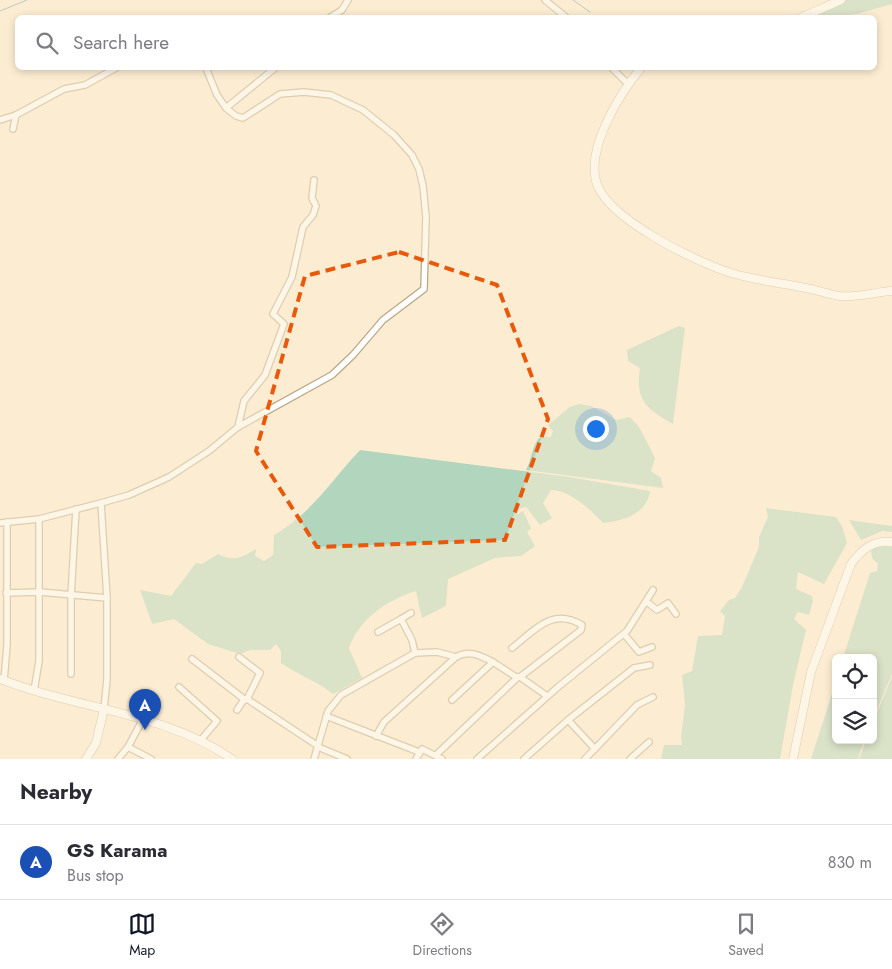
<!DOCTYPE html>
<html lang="en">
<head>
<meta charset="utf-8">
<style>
	:root { --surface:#fff; --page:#f7f7f7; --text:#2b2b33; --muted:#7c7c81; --line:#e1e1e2; --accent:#111827 }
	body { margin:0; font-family:Jost,sans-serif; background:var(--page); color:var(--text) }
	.controls { position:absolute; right:15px; bottom:15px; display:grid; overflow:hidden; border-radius:8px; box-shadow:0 2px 8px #0003 }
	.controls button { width:45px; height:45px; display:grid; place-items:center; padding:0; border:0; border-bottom:1px solid var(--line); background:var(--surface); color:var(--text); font:25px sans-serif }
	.you { position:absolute; left:595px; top:428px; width:18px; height:18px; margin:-12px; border:4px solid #fff; border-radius:50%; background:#1a73e8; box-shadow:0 0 0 8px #1a73e833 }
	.badge { display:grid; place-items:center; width:32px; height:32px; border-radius:50%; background:var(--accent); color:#fff; font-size:16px; font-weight:700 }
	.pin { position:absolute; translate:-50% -41px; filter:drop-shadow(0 1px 2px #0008) }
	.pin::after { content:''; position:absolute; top:26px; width:18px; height:15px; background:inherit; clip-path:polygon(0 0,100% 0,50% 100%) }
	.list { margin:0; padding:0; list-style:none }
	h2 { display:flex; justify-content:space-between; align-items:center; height:65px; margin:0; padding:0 20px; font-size:21px }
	h2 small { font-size:16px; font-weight:400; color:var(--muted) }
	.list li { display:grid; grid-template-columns:32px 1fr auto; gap:15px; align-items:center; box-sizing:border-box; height:75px; padding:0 20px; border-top:1px solid var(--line) }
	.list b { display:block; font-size:19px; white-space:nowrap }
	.list p { margin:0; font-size:16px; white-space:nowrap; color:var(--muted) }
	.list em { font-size:16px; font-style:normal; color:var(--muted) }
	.icon { flex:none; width:28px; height:28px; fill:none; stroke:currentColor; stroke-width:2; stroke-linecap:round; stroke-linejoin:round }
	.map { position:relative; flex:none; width:892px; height:759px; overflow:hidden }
	.search { position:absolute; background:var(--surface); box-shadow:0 2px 8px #0003; left:15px; right:15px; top:15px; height:55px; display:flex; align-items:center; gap:12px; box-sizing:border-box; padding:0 18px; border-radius:8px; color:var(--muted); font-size:19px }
	.sheet { height:140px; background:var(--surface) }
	nav { display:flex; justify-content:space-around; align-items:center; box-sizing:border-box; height:70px; border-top:1px solid var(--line); background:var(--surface); font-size:14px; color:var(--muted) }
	nav a { display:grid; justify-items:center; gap:2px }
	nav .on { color:var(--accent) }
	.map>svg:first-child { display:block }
</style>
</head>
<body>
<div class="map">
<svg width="892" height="759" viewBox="0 0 892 759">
	<rect width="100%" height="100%" fill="#fcedd2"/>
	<g fill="#b2d5bd">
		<path d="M844 0H892V4L857 14 811 18Z"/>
		<path d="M679 326 685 328 673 424C646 409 635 400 640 368L628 361 627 350Z"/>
		<path d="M579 404 591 406 616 420 630 417 639 427 655 458 651 471 661 478 663 488 526 470C532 459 532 444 541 436L551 437 553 431 548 425 570 407Z"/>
		<path d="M360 450 569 477 650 491C647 514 623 521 603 523 591 510 570 490 551 490L543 503 552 518 540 525 526 507 516 510 518 514 523 511 531 528 527 532 535 546 521 556 495 558 448 579 446 606 422 618 416 591C387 600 359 619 349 648L362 678 333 694C317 681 298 675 281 663V651L276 644 270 650H250L240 654 208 644 174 619 152 624 140 590 171 596 196 563 202 564 218 554C234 562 241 558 256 549L255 556 264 561 273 555 274 535C312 513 330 482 360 450Z"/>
		<path d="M766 508 836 517 842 526 847 543 824 584 798 572 796 589 812 596 813 601 809 615 798 612 794 619 806 630 793 685 780 759H661L664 745H682L681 737 685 705 682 675 692 671 698 636 722 635 725 616 720 611 729 600 735 598 742 587 759 547V537L768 517Z"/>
		<path d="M849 520 892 526V532L882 531 861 540Z"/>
		<path d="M883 546 892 547V674L873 719V658H843L870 573 877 571 878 564 872 558 871 549Z"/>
		<path d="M892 676V759H859L866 740H873V723Z"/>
		<path d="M836 681V740H864L858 759H811Z"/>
	</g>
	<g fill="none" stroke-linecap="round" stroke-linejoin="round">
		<g stroke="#65a4b7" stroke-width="1">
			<path d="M573 0 590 12"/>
			<path d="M0 11 27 0"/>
		</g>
		<g stroke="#b9a887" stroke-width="8">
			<g id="minor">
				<path d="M545 0 567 18"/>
				<path d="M329 18 342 10 348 0"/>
				<path d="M206 68 217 95 226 108"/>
				<path d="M612 68 628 84"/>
				<path d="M0 120 16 115 64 89 85 85 116 68"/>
				<path d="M13 129 16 115"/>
				<path d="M238 427 244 401 265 375 284 324 273 314 292 277 303 227 313 215 316 206 312 198 314 180"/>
				<path d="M0 523 39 519 101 503"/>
				<path d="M6 593 40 592 107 598"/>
				<path d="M647 602 657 610 668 603 676 614"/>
				<path d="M401 619 411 613"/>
				<path d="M378 632 401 619 412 640 415 653"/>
				<path d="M624 634 639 652 652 647"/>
				<path d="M239 657 260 673 247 699"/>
				<path d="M192 659 244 699"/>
				<path d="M493 662 516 677H520L581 630 582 625C552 607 535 630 512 648"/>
				<path d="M71 674V596L76 509"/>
				<path d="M520 677 547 696"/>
				<path d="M4 681 7 645V522"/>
				<path d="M179 687 217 721 200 741"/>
				<path d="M34 691 39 661V519"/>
				<path d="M104 709 107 679V598L101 503 129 495 169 477 209 451 238 427 332 375 353 355 383 320 424 289 426 217 423 186 419 169 412 155 394 135 363 110 331 95 304 92 280 94 243 118 236 116 226 108 275 68"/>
				<path d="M237 710 243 701 247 699 318 746"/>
				<path d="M326 716 419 752"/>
				<path d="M568 720 595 749"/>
				<path d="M376 736 384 722 456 657C469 649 481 656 493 662L452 700"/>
				<path d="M128 747 151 759"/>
				<path d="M318 747 347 759"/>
				<path d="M436 755 518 677"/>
				<path d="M118 759 128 747 143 719"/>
				<path d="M314 759 328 711 341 695 415 653 437 652 456 657"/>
				<path d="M416 759 422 749 442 759"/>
				<path d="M477 759 558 687 627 631 653 590"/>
				<path d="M524 759 568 720 634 668 650 665"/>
				<path d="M585 759 637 705 653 697"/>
				<path d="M630 759 649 742"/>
			</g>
		</g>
		<g stroke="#b9a887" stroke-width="9">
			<g id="major">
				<path d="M800 18 841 0"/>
				<path d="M641 68C620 93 587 147 596 181 605 218 696 262 731 273 755 280 781 283 806 288 817 290 828 294 839 296 856 298 875 292 892 291"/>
				<path d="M0 679C76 709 164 712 232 759"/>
				<path d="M86 759 96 743 104 709"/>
				<path d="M793 759 811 672 851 564C862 549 873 540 892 542"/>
			</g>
		</g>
		<use href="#minor" stroke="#fff" stroke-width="5.5"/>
		<use href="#major" stroke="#fff" stroke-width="8"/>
	</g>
	<path d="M0 0H892V759H0ZM399 252 497 285 548 419 505 540 317 547 256 451 305 276Z" fill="#fcedd2" fill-opacity=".55" fill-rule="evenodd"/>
	<path fill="none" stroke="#e8590c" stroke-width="4" stroke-dasharray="10 6" stroke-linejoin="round" d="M399 252 497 285 548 419 505 540 317 547 256 451 305 276Z"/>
</svg>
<div class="controls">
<button><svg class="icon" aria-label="locate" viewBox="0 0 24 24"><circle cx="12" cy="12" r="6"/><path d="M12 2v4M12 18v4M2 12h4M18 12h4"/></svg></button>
<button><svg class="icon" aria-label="layers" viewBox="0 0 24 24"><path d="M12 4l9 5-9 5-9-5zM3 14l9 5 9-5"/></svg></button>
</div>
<div class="you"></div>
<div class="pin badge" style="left:145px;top:730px;background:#1a4fb4">A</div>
<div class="search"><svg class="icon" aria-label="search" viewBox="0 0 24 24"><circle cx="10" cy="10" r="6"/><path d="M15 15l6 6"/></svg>Search here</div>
</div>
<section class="sheet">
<h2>Nearby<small></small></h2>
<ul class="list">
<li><span class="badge" style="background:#1a4fb4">A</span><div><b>GS Karama</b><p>Bus stop</p></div><em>830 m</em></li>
</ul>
</section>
<nav>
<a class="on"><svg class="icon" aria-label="map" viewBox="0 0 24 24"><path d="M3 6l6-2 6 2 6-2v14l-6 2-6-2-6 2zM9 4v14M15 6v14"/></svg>Map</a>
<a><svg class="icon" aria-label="directions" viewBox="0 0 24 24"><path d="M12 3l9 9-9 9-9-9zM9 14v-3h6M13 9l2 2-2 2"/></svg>Directions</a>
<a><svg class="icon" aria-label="saved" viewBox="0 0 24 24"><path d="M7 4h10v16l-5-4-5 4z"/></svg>Saved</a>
</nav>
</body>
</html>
